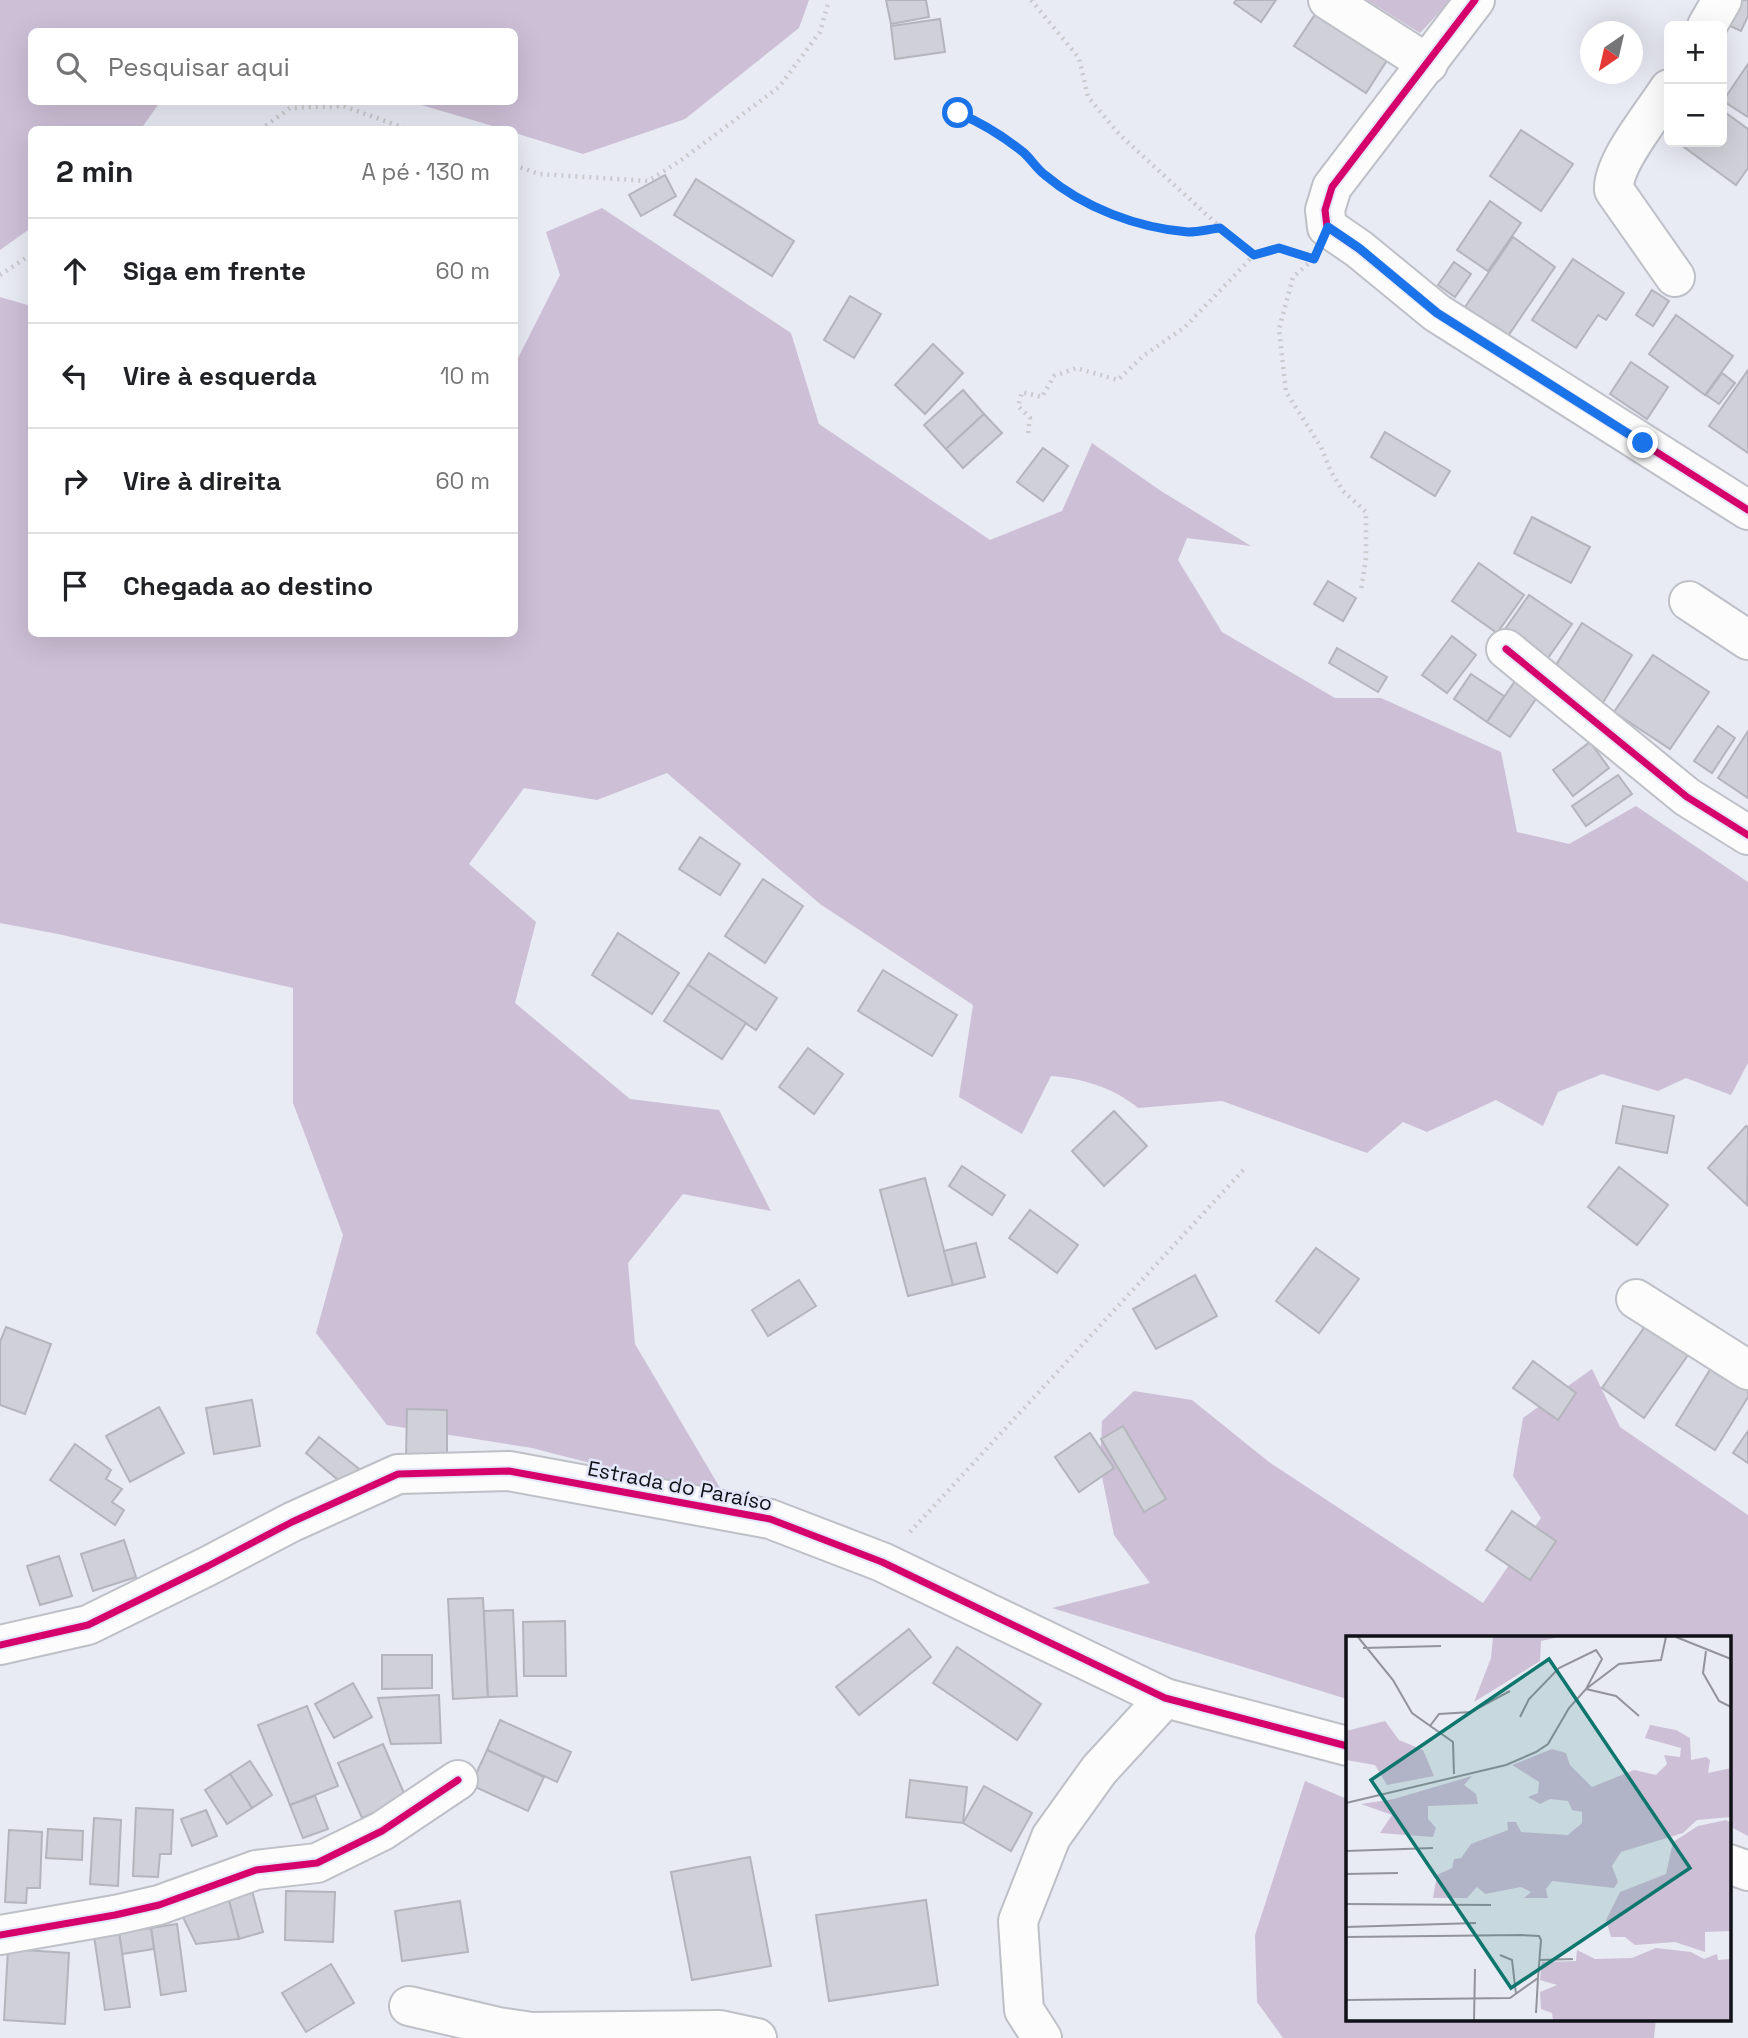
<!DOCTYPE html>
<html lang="pt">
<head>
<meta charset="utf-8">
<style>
	:root { --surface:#fff; --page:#f6f6f6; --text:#202124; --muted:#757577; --line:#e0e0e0 }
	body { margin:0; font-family:"Space Grotesk",sans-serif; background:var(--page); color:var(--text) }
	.controls { position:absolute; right:21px; top:21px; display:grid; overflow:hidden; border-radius:10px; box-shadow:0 7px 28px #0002 }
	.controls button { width:63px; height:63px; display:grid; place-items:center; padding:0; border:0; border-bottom:2px solid var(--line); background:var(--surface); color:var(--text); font:35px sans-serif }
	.compass { position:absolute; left:1580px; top:21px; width:63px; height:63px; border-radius:50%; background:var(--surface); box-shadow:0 7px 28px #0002; rotate:214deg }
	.stop { position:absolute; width:21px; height:21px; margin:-16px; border:5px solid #1a73e8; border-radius:50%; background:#fff }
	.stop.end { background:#1a73e8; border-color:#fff; box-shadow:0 2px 7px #0008 }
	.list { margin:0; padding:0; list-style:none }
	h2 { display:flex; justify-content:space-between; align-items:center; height:91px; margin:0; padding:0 28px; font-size:30px }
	h2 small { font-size:23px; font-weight:400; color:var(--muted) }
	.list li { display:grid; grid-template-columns:46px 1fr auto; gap:21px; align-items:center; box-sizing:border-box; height:105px; padding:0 28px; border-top:2px solid var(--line) }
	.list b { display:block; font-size:26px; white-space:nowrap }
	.list em { font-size:23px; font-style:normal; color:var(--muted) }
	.icon { flex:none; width:38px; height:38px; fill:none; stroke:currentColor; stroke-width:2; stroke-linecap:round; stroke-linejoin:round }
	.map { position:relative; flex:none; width:1748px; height:2038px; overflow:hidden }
	.search { position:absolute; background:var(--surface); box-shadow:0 7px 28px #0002; left:28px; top:28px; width:490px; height:77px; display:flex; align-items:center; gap:18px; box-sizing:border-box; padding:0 24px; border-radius:10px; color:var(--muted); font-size:26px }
	.panel { position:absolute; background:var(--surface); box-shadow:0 7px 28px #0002; left:28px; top:126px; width:490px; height:511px; border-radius:10px }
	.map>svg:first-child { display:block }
</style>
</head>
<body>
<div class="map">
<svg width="1748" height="2038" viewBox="0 0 1748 2038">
	<rect width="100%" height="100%" fill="#e8eaf4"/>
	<g fill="#cdbfd6">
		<path d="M0 0H809L799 28 685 119 583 154 515 133 514 130 503 129 411 102H514V32H32V102H160L141 129 32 130 31 228 0 250Z"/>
		<path d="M1367 0H1451L1420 33Z"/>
		<path d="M602 208 791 333 819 424 990 540 1062 511 1092 443 1161 491 1251 546 1187 538 1178 560 1222 632 1335 698H1381L1501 752 1517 832 1569 844 1636 806 1748 882V1063L1731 1095 1686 1078 1658 1091 1602 1074 1558 1092 1543 1126 1496 1100 1427 1132 1403 1122 1367 1153 1222 1101 1138 1108C1114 1088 1082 1078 1051 1076L1022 1134 959 1097 973 1005 820 904 667 773 597 800 524 788 469 864 536 922 515 1003 630 1099 719 1110 771 1211 683 1194 628 1263 635 1344 726 1498 532 1448 387 1425 316 1333 343 1235 293 1103V988L58 934 0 923V297L31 306 32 634H514L515 364 560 275 546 232Z"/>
		<path d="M1592 1369 1620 1427 1748 1515V1836L1729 1826V1637H1347V1699L1052 1608 1150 1583 1114 1535 1100 1467 1102 1421 1134 1391 1192 1400 1269 1462 1483 1603 1541 1518 1513 1476 1523 1418Z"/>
		<path d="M1305 1781 1347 1799V2019H1656L1654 2038H1283L1257 2002 1255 1935Z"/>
	</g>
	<g fill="#d0d0d8" stroke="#b4b5bc" stroke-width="2">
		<path d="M886 0H926L929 17 891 24Z"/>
		<path d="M1236 0H1276L1261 22 1234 3Z"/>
		<path d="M1730 0H1748V16L1741 31 1719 21Z"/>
		<path d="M1322 4 1393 51 1366 93 1294 46Z"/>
		<path d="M940 19 945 52 895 59 891 26Z"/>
		<path d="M1748 64V117L1723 101Z"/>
		<path d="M1722 110 1748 129V168L1736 185 1677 142H1722Z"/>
		<path d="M1521 130 1573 164 1541 211 1490 176Z"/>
		<path d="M665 175 676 196 641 216 629 195Z"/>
		<path d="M696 179 794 241 772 276 674 215Z"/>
		<path d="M1490 201 1521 223 1488 271 1457 250Z"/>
		<path d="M1513 237 1555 267 1508 336 1465 307Z"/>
		<path d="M1573 259 1624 293 1606 320 1598 315 1576 348 1532 320Z"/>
		<path d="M1454 262 1471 274 1455 297 1438 285Z"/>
		<path d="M1652 290 1669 301 1653 326 1636 315Z"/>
		<path d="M850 296 881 314 854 358 824 340Z"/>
		<path d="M1676 315 1733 356 1705 395 1649 354Z"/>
		<path d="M933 344 963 373 925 414 895 385Z"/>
		<path d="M1631 362 1668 387 1647 419 1610 394Z"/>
		<path d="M1748 370V453L1709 426Z"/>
		<path d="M1722 373 1735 383 1719 404 1706 395Z"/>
		<path d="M963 390 984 414 946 449 924 425Z"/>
		<path d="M984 414 1002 433 963 468 946 449Z"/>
		<path d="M1385 432 1450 471 1435 496 1371 457Z"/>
		<path d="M1043 448 1068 466 1043 501 1017 482Z"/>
		<path d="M1532 517 1590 547 1571 583 1514 553Z"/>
		<path d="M1479 563 1524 595 1497 633 1452 601Z"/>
		<path d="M1328 581 1356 598 1343 621 1314 604Z"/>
		<path d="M1529 595 1572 624 1545 662 1503 632Z"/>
		<path d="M1582 623 1632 655 1599 709 1548 678Z"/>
		<path d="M1452 636 1476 655 1447 693 1422 675Z"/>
		<path d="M1337 648 1387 677 1378 692 1329 663Z"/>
		<path d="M1653 655 1709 692 1670 749 1614 712Z"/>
		<path d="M1471 674 1504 696 1487 722 1454 699Z"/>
		<path d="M1517 678 1540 693 1510 737 1487 722Z"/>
		<path d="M1718 726 1735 738 1712 773 1694 761Z"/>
		<path d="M1748 731V798L1718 778Z"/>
		<path d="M1590 742 1609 768 1573 796 1553 770Z"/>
		<path d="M1618 775 1632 794 1586 826 1572 806Z"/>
		<path d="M700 837 740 864 720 895 679 869Z"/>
		<path d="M763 879 803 906 765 963 725 936Z"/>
		<path d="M618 933 679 973 652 1014 592 975Z"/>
		<path d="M709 953 777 998 756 1030 688 985Z"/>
		<path d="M883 970 957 1015 932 1056 858 1011Z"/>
		<path d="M688 985 746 1023 722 1059 664 1021Z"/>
		<path d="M808 1048 843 1074 814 1114 779 1087Z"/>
		<path d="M1623 1106 1674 1116 1667 1153 1616 1143Z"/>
		<path d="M1114 1111 1147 1146 1104 1186 1072 1151Z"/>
		<path d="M1746 1126 1748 1127 1747 1205 1708 1168Z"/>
		<path d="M962 1166 1005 1195 992 1215 949 1186Z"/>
		<path d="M1619 1167 1668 1205 1637 1245 1588 1207Z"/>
		<path d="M925 1178 953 1285 908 1296 880 1190Z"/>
		<path d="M1030 1210 1078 1245 1057 1273 1009 1238Z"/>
		<path d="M976 1243 985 1277 953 1285 944 1251Z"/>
		<path d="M1316 1248 1359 1279 1319 1333 1276 1301Z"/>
		<path d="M1195 1275 1217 1316 1156 1349 1133 1309Z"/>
		<path d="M799 1280 816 1306 768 1336 752 1310Z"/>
		<path d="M1646 1325 1688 1355 1644 1418 1602 1388Z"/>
		<path d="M6 1327 51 1344 25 1414 0 1405V1342Z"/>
		<path d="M1533 1361 1576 1393 1558 1420 1513 1388Z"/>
		<path d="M1713 1365 1748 1387V1397L1715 1450 1676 1425Z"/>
		<path d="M252 1400 260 1446 214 1454 206 1408Z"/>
		<path d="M159 1407 184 1453 130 1482 106 1436Z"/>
		<path d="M407 1409 447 1410V1458H406Z"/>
		<path d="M1123 1426 1166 1499 1144 1512 1101 1439Z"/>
		<path d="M1748 1431V1463L1733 1453Z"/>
		<path d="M1090 1433 1114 1468 1079 1492 1055 1457Z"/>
		<path d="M319 1437 363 1472 349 1489 306 1453Z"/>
		<path d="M75 1444 111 1470 106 1479 122 1489 112 1502 124 1510 115 1525 50 1480Z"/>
		<path d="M1512 1511 1556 1541 1530 1580 1486 1550Z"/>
		<path d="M124 1540 136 1577 93 1591 81 1554Z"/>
		<path d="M59 1556 72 1596 40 1605 27 1566Z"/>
		<path d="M483 1598 488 1697 453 1699 448 1599Z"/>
		<path d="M513 1610 517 1696 488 1697 484 1611Z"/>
		<path d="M565 1621 566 1676H524L523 1622Z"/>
		<path d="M909 1629 931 1657 859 1715 836 1687Z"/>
		<path d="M957 1647 1041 1704 1017 1740 933 1683Z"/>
		<path d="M382 1655H432V1688L382 1689Z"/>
		<path d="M353 1683 372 1717 334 1738 315 1704Z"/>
		<path d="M439 1695 441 1743 391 1744 378 1698Z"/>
		<path d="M307 1706 338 1786 290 1805 258 1725Z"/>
		<path d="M500 1720 571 1752 557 1782 487 1750Z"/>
		<path d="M383 1744 406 1798 362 1818 338 1763Z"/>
		<path d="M487 1750 544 1777 528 1811 471 1785Z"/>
		<path d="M250 1761 272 1795 252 1808 230 1774Z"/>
		<path d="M230 1774 252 1808 227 1824 205 1790Z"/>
		<path d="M910 1780 967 1787 963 1823 906 1817Z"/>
		<path d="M984 1786 1032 1813 1011 1851 963 1823Z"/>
		<path d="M315 1796 328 1829 303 1838 290 1805Z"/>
		<path d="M136 1808 173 1810 171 1854H160L158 1877 133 1876Z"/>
		<path d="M206 1810 217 1836 192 1846 181 1819Z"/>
		<path d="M94 1818 121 1820 118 1886 90 1884Z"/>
		<path d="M48 1829 83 1831 82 1860 46 1858Z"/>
		<path d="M9 1830 42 1832 40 1888H27L26 1903 5 1902Z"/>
		<path d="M750 1857 771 1966 692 1980 671 1872Z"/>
		<path d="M250 1883 263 1932 239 1939 226 1889Z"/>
		<path d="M226 1889 239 1939 196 1944 179 1909Z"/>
		<path d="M286 1891 335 1892 333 1942 285 1940Z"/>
		<path d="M926 1900 938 1985 829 2001 816 1915Z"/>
		<path d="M460 1901 468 1952 402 1961 395 1911Z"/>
		<path d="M177 1924 186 1991 161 1995 151 1928Z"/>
		<path d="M151 1928 154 1949 122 1954 119 1932Z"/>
		<path d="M119 1932 130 2007 105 2010 94 1936Z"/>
		<path d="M8 1949 69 1953 65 2024 4 2020Z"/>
		<path d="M331 1964 354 2003 306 2032 282 1993Z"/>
	</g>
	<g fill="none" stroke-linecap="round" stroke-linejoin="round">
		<g stroke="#bec0c7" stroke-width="42">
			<g id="minor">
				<path d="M1328 0 1428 64"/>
				<path d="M1475 0 1332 187 1325 210 1327 227 1359 249 1437 313 1748 510"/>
				<path d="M1707 26 1722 0"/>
				<path d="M1669 89C1654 113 1612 163 1614 190L1675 277"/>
				<path d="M1689 601 1748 640"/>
				<path d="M1506 649 1687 797 1748 835"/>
				<path d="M1636 1299 1748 1370"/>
				<path d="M0 1645 88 1625 208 1566 292 1522 398 1474 509 1471 770 1519 882 1562 1165 1698 1347 1746"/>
				<path d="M1729 1864 1748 1871"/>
				<path d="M0 1935 115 1915 159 1905 256 1870 317 1863 382 1831 458 1780"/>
				<path d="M409 2006 498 2027 532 2032 720 2030 757 2038"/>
				<path d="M1042 2038 1024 2010 1018 1921 1051 1837 1099 1770 1165 1698"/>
			</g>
		</g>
		<g stroke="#c9cacd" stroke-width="4.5" stroke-dasharray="2 5" stroke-linecap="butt">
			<path d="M1031 0 1079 58 1088 97 1120 135 1220 227"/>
			<path d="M943 117 959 113 975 120 1025 154 1044 175 1073 194 1111 214 1153 226 1191 232 1220 228 1254 255"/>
			<path d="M260 130 290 108 343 106 410 130"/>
			<path d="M514 165 539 174 648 181 680 161 779 87 820 32 829 0"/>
			<path d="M1308 264 1293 277 1279 329 1286 392 1321 447 1331 472 1343 491 1366 512V558L1361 590"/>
			<path d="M0 275 32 254"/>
			<path d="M1028 433 1030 418 1018 406 1022 392 1042 397 1054 376 1076 368 1118 380 1143 356 1185 327 1254 255 1279 249 1296 254"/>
			<path d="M910 1532 1246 1167"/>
		</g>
		<use href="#minor" stroke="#fcfcfd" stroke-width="38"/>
		<g stroke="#e3e7f9" stroke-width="11">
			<g id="cycleway">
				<path d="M1475 0 1332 187 1325 210 1327 227 1359 249 1437 313 1748 510"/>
				<path d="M1506 649 1687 797 1748 835"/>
				<path d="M0 1645 88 1625 208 1566 292 1522 398 1474 509 1471 770 1519 882 1562 1165 1698 1347 1746"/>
				<path d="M0 1935 115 1915 159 1905 256 1870 317 1863 382 1831 458 1780"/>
			</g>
		</g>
		<use href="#cycleway" stroke="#d6006c" stroke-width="7"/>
	</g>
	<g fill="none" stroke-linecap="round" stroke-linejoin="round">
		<path stroke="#1a73e8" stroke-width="9" d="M958 113C982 123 1003 136 1023 152 1031 159 1037 169 1045 175 1084 208 1138 228 1188 232 1199 232 1210 229 1220 228L1254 255 1279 248 1314 259 1328 227 1359 248 1437 313 1643 443"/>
	</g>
	<g text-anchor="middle" stroke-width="5" stroke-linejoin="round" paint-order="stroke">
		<g font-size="21" fill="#101117" stroke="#e3e7f9">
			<text transform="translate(680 1486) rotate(11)" y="7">Estrada do Paraíso</text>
		</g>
	</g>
	<g transform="translate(1346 1636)">
		<rect width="385" height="385" fill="#e8eaf4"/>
		<path d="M147 1H213L195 5 194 25 128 66 145 22ZM39 85 53 104 77 114 88 140 41 149 29 129 0 124V95ZM304 89 330 94 344 102 345 124 360 121 364 124 362 137 385 132V181L351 184 337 197 275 216 266 230 272 246 268 252 206 245 200 253 202 262H178L185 256 175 251 139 258 131 251 121 262H87L91 239 106 232 108 223 115 222 125 208 162 194 161 186H170L175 196 222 199 236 187V176L226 174 222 165 204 163 194 168 182 161 192 157 193 146 166 129 206 113 220 117 224 129 246 151 288 134 310 139 321 128 318 119 334 121 335 112 299 102ZM126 140 118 149 130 158 132 168 82 170V183L90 192 87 201 34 197 46 179 15 168 48 163ZM380 184 385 187V295L359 296V316L329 306 289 309 279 301H265L260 284 274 256 320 238 327 206 352 190ZM310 312 345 316 358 323 371 318 372 324 385 323V384H207L206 377 195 373 194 356 211 349 194 344 196 326 230 325 231 314 249 323 286 322Z" fill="#cdbfd6"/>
		<path fill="none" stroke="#92939c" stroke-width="2" d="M12 1 47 44 66 77 107 106 108 138M330 1 385 23M17 12 95 10M360 15 357 37 373 65 385 71M174 81 183 63 213 32 250 14 256 23 240 53 270 60 293 80M84 90 93 78 125 76 164 55M0 167 160 129 190 116 202 108 223 72 240 53 273 28 315 24 320 1M0 215 87 212M0 238 52 237M0 268 145 269M0 291 130 287M0 301 175 299 193 300 195 304 192 342 164 362 0 364M154 319 166 324 170 358M193 324 227 323M190 377 192 342M128 384 129 333"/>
		<path fill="#0f766e" fill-opacity="0.15" stroke="#0f766e" stroke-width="3.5" d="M203 23 344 232 165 352 25 144Z"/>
		<rect width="385" height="385" fill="none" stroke="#101117" stroke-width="3.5"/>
	</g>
</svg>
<div class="controls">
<button>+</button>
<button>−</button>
</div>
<svg class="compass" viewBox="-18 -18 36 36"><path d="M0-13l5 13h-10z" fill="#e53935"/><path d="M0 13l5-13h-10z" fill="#757577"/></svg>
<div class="stop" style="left:958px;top:113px"></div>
<div class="stop end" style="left:1643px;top:443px"></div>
<div class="search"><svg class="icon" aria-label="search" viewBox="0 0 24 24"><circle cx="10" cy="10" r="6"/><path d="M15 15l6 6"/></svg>Pesquisar aqui</div>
<section class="panel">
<h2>2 min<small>A pé · 130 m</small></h2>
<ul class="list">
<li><svg class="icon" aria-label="ahead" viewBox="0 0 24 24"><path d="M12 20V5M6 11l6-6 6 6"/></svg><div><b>Siga em frente</b></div><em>60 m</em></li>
<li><svg class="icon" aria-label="left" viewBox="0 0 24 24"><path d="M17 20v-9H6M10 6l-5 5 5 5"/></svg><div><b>Vire à esquerda</b></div><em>10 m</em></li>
<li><svg class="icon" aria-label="right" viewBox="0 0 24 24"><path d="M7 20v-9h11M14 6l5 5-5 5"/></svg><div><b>Vire à direita</b></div><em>60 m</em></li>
<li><svg class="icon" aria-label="arrive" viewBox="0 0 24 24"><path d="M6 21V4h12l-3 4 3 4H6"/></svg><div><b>Chegada ao destino</b></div></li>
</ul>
</section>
</div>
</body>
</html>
